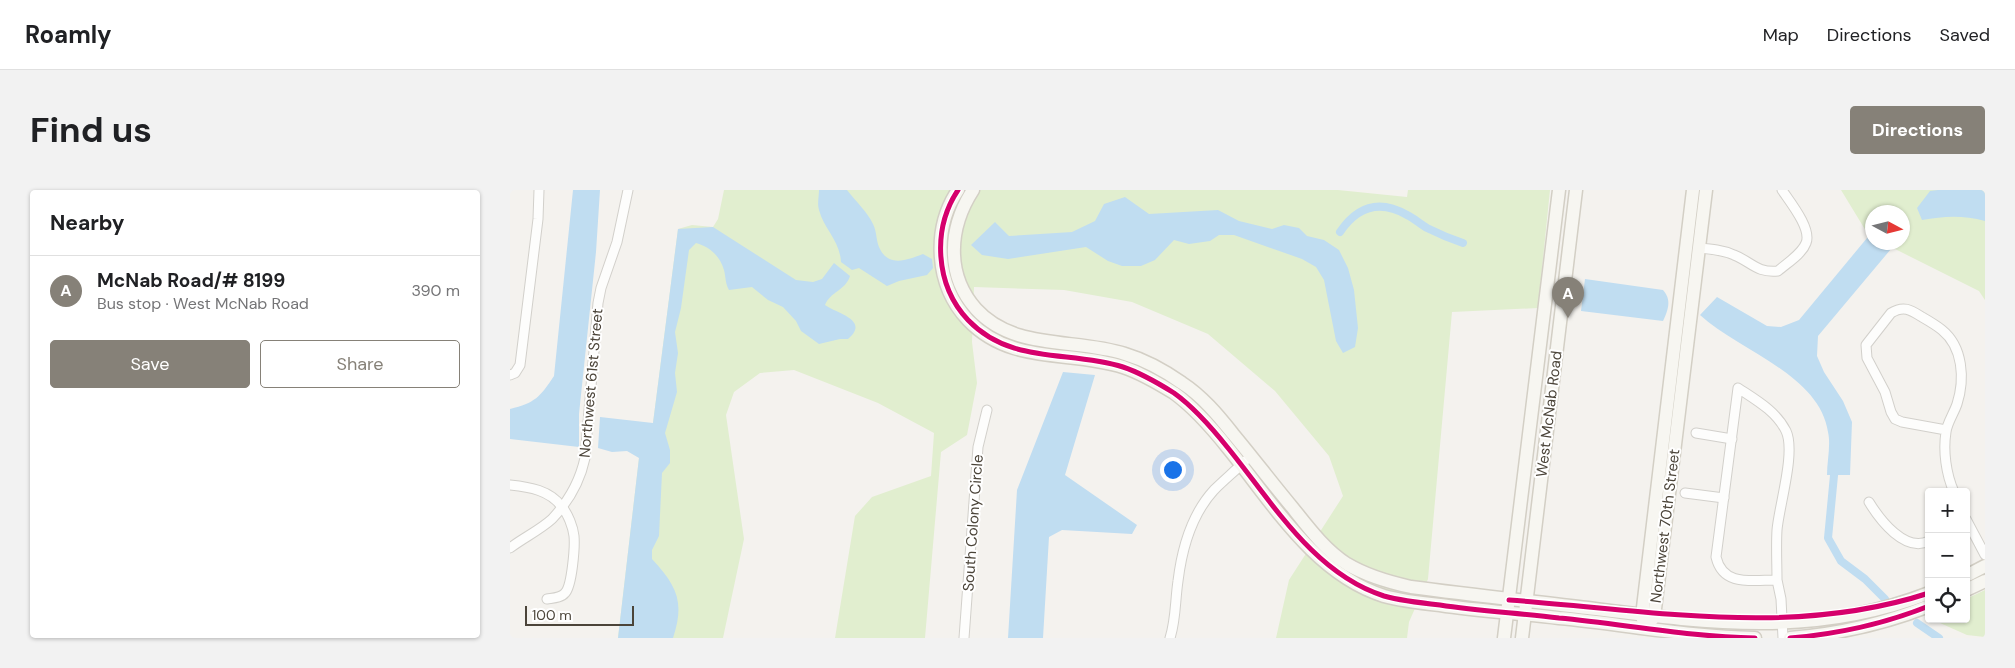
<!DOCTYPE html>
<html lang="en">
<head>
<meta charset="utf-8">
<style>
	:root { --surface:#fff; --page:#f2f2f2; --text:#202124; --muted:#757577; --line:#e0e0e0; --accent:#868178 }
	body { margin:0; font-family:"DM Sans",sans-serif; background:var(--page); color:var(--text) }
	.controls { position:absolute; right:15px; bottom:15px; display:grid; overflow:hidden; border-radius:5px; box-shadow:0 1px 4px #0004 }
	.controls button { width:45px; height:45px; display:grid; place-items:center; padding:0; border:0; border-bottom:1px solid var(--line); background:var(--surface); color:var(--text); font:25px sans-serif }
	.compass { position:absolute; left:1355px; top:15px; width:45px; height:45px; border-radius:50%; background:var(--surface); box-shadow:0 1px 4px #0004; rotate:97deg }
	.scale { position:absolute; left:15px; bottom:12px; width:109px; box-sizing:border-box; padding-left:5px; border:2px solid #4b4439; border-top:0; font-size:14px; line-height:18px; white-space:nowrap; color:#4b4439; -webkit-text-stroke:4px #fff; paint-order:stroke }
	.you { position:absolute; left:662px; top:279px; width:18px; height:18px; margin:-12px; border:4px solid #fff; border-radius:50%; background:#1a73e8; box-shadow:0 0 0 8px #1a73e833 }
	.badge { display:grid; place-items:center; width:32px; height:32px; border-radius:50%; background:var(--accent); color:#fff; font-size:16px; font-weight:700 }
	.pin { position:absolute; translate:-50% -41px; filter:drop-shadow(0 1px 2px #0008) }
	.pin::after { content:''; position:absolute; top:26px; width:18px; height:15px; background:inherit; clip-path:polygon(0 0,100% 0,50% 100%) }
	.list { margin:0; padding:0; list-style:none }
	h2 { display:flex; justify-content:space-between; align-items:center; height:65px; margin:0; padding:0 20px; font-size:21px }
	h2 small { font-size:16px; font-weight:400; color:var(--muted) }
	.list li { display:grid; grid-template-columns:32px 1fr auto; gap:15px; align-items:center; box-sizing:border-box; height:70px; padding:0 20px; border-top:1px solid var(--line) }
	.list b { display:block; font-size:19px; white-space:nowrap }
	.list p { margin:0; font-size:16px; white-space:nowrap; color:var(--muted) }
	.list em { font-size:16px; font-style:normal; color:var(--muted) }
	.actions { display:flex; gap:10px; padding:15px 20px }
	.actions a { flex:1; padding:11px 0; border:1px solid var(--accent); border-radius:5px; text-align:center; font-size:18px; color:var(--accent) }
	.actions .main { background:var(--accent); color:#fff }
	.icon { flex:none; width:28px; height:28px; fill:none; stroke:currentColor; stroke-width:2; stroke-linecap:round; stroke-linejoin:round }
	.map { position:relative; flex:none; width:1475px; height:448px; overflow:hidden; border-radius:5px }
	header { display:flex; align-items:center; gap:30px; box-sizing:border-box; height:70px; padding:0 25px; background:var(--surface); border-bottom:1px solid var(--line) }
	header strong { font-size:24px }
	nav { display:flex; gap:28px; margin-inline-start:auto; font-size:18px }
	.intro { display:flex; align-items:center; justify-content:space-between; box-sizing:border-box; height:120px; padding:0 30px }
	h1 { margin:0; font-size:35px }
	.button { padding:12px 22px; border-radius:5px; background:var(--accent); color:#fff; font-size:18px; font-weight:700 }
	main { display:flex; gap:30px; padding:0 30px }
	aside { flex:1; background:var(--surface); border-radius:5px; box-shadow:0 1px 4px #0004 }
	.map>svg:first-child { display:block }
</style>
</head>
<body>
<header>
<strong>Roamly</strong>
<nav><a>Map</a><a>Directions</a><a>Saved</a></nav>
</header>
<div class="intro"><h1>Find us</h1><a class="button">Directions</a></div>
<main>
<aside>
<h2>Nearby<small></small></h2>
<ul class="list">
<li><span class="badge">A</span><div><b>McNab Road/# 8199</b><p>Bus stop · West McNab Road</p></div><em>390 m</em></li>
</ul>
<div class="actions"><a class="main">Save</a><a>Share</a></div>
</aside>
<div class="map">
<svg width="1475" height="448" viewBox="0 0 1475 448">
	<rect width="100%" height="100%" fill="#f4f2ee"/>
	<g fill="#e1eecf">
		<path d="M214 0H828L897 7 898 0H1040L1028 118 942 122 918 389 899 432 897 448H766L779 390 833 306 819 266 765 201 698 144 622 112 554 100 464 97 462 152 467 193 457 245 431 262 415 448H325L345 326 362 307 421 286 424 243 368 213 284 180 250 183 224 202 216 225 234 349 213 448H108L129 268 143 233 168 39 182 35 203 37 208 29Z"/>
		<path d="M1331 0H1475V110L1469 101 1373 53 1392 52V22H1362V47L1359 46Z"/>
		<path d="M1475 400V447L1457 445 1421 429H1456V409Z"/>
	</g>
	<g fill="#c0ddf1">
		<path d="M63 0H90L86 62 69 224V257L0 249V219C25 213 30 207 44 186Z"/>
		<path d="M309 0H337C346 12 357 21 363 34 367 42 366 50 369 57 378 78 397 70 413 64L422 69 423 78 417 85 389 91 377 96 349 78 342 80 331 72C330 51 314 39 309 20 307 14 309 6 309 0Z"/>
		<path d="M1428 0H1475V31C1453 25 1434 26 1412 30L1407 18 1420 1Z"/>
		<path d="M615 7 639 24 708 20 729 31 762 39 774 35 789 38 797 46 814 50 829 60 838 78 844 100 848 138 845 157 833 163 826 151 814 90 806 77 792 69 724 45H709L700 51 679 54 664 50 645 70 631 76H612L598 71 576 57 498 69 472 65 461 55 485 32 499 46 562 42 585 31 594 14Z"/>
		<path d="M203 37 286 90 303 92 312 89 324 73 340 86C335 101 321 101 315 115 328 124 360 130 338 149H330L309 154 291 141 286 131 273 117 258 110 242 97 219 100C215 93 216 88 214 80 210 66 200 57 186 53L179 60 171 118 165 142 168 163 165 183 167 202 155 243 160 260V273L152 283 149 346 142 360V369C167 396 175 412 163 448H108L129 268 117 261 102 262 88 258 90 227 143 233 168 39Z"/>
		<path d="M1362 42V52L1386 53 1308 146 1307 166 1314 182 1333 211 1342 232 1340 285H1317C1317 271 1321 255 1318 242 1309 184 1229 161 1190 125L1207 107 1257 136 1271 137 1289 130Z"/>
		<path d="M1075 89 1153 100C1162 110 1158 120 1153 131L1071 121Z"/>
		<path d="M553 182 585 185 555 285 627 335 622 344 552 340 539 347 533 448H498L507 300Z"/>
	</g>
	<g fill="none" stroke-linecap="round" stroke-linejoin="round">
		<g stroke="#c0ddf1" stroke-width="8">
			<path d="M830 42C847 17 869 9 897 25 904 28 910 34 917 38 929 44 941 49 953 53"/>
			<path d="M1325 275 1318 348 1331 371 1355 389 1375 409"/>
			<path d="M1407 433 1429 448"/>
		</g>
		<g stroke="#d2d0cb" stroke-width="11">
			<g id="street">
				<path d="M1189 58C1201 59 1213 60 1224 65 1242 72 1246 83 1268 81 1277 73 1292 64 1296 53 1302 39 1280 12 1272 0"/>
				<path d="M0 185 5 183 10 175 28 29 29 0"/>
				<path d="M1436 240 1392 232 1385 229 1381 222 1375 202 1357 168 1356 155 1381 123C1394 115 1401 120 1412 127 1419 131 1426 135 1432 140 1453 157 1455 189 1447 214 1444 223 1437 233 1436 242 1433 261 1436 284 1444 302"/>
				<path d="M1186 243 1222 249"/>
				<path d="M0 295C19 297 40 300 52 317 58 324 63 337 64 346 65 357 62 396 55 403 51 408 43 408 37 409"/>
				<path d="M1175 303 1214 308"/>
				<path d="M1359 312C1370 330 1395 363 1419 351"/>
				<path d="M1456 329 1475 365"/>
				<path d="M0 358C13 348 30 340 42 329 59 311 70 291 75 268L88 113 91 98 107 52 118 0"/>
				<path d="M1267 390C1267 374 1266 357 1267 340 1269 316 1286 262 1276 241 1266 221 1246 210 1228 198L1206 367C1213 397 1242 390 1267 390L1271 409 1273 448"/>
				<path d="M454 448 468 257 477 220"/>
				<path d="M660 448C666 429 665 411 668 391 672 358 681 325 704 300 714 290 725 281 735 271"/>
			</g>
		</g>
		<g stroke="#d3cfc5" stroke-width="15">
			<g id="secondary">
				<path d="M448 0C422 39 425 95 458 130 501 175 559 160 613 177 631 183 648 193 664 203 685 218 702 238 718 258 762 312 804 384 874 406 892 411 911 413 930 415 969 421 1009 423 1049 428 1114 434 1179 447 1245 448"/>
				<path d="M463 0C439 37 435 84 466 119 504 161 566 148 615 164 635 170 655 181 672 193 692 206 708 225 723 244 743 268 762 293 782 317 798 337 815 360 837 374 857 386 878 392 901 397 960 405 1019 411 1078 418 1197 433 1304 448 1419 403"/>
				<path d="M1456 386 1475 376"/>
				<path d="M1456 400 1475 391"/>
				<path d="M1140 432 1144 427 1196 0"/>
				<path d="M1134 433 1132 426 1183 0"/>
				<path d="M994 448 1049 0"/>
				<path d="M1012 448 1066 0"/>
				<path d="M1280 448C1328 444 1374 434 1419 416"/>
			</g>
		</g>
		<use href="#street" stroke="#fdfdfc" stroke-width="9"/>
		<use href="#secondary" stroke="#f7f6f1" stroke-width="12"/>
		<g stroke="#fff" stroke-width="8">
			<g id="cycleway">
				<path d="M448 0C422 39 425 95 458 130 501 175 559 160 613 177 631 183 648 193 664 203 685 218 702 238 718 258 762 312 804 384 874 406 892 411 911 413 930 415 969 421 1009 423 1049 428 1114 434 1179 447 1245 448"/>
				<path d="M999 410C1141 420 1281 448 1419 403"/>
				<path d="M1280 448C1328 444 1374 434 1419 416"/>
			</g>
		</g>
		<use href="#cycleway" stroke="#d6006c" stroke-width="5"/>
	</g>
	<g text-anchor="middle" stroke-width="4" stroke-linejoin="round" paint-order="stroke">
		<g font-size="15" fill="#4b4439" stroke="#fff">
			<text transform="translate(81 193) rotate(-85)" y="5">Northwest 61st Street</text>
			<text transform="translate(1039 224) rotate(-83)" y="5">West McNab Road</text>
			<text transform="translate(463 333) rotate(-86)" y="5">South Colony Circle</text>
			<text transform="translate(1155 336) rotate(-83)" y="5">Northwest 70th Street</text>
		</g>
	</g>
</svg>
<div class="controls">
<button>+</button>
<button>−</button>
<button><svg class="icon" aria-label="locate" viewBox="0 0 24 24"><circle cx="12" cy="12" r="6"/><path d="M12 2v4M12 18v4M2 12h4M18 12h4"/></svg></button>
</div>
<svg class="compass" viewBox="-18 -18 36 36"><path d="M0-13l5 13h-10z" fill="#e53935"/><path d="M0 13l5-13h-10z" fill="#757577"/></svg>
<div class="scale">100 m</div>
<div class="you"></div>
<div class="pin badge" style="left:1058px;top:128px">A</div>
</div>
</main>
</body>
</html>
